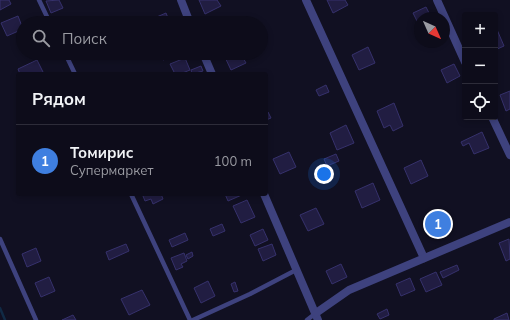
<!DOCTYPE html>
<html lang="ru">
<head>
<meta charset="utf-8">
<style>
	:root { --surface:#0d0c1a; --page:#1b1a27; --text:#f1f3f6; --muted:#9a9ba2; --line:#2d2c39; --accent:#2563eb }
	body { margin:0; font-family:Mulish,sans-serif; background:var(--page); color:var(--text) }
	.controls { position:absolute; right:12px; top:12px; display:grid; overflow:hidden; border-radius:4px; box-shadow:0 2px 6px #0003 }
	.controls button { width:36px; height:36px; display:grid; place-items:center; padding:0; border:0; border-bottom:1px solid var(--line); background:var(--surface); color:var(--text); font:20px sans-serif }
	.compass { position:absolute; left:414px; top:12px; width:36px; height:36px; border-radius:50%; background:var(--surface); box-shadow:0 2px 6px #0003; rotate:135deg }
	.you { position:absolute; left:324px; top:174px; width:14px; height:14px; margin:-10px; border:3px solid #fff; border-radius:50%; background:#1a73e8; box-shadow:0 0 0 6px #1a73e833 }
	.badge { display:grid; place-items:center; width:26px; height:26px; border-radius:50%; background:var(--accent); color:#fff; font-size:13px; font-weight:700 }
	.pin { position:absolute; translate:-50% -50%; border:2px solid #fff; box-shadow:0 1px 4px #0006 }
	.list { margin:0; padding:0; list-style:none }
	h2 { display:flex; justify-content:space-between; align-items:center; height:52px; margin:0; padding:0 16px; font-size:17px }
	h2 small { font-size:13px; font-weight:400; color:var(--muted) }
	.list li { display:grid; grid-template-columns:26px 1fr auto; gap:12px; align-items:center; box-sizing:border-box; height:72px; padding:0 16px; border-top:1px solid var(--line) }
	.list b { display:block; font-size:15px; white-space:nowrap }
	.list p { margin:0; font-size:13px; white-space:nowrap; color:var(--muted) }
	.list em { font-size:13px; font-style:normal; color:var(--muted) }
	.icon { flex:none; width:22px; height:22px; fill:none; stroke:currentColor; stroke-width:2; stroke-linecap:round; stroke-linejoin:round }
	.map { position:relative; flex:none; width:510px; height:320px; overflow:hidden }
	.search { position:absolute; background:var(--surface); box-shadow:0 2px 6px #0003; left:16px; top:16px; width:252px; height:44px; display:flex; align-items:center; gap:10px; box-sizing:border-box; padding:0 14px; border-radius:22px; color:var(--muted); font-size:15px }
	.panel { position:absolute; background:var(--surface); box-shadow:0 2px 6px #0003; left:16px; top:72px; width:252px; height:124px; border-radius:4px }
	.map>svg:first-child { display:block }
</style>
</head>
<body>
<div class="map">
<svg width="510" height="320" viewBox="0 0 510 320">
	<rect width="100%" height="100%" fill="#111022"/>
	<g fill="none" stroke-linecap="round" stroke-linejoin="round">
		<path stroke="#112a45" stroke-width="2.5" d="M0 308 5 320"/>
	</g>
	<g fill="#211d42" stroke="#36316c">
		<path d="M0 0H9L11 4 0 10Z"/>
		<path d="M59 0 63 8 51 13 46 1Z"/>
		<path d="M199 0H217L221 6 205 14Z"/>
		<path d="M327 0H345L348 5 333 13Z"/>
		<path d="M426 7 431 17 420 18V22L418 23 413 13Z"/>
		<path d="M166 13 170 23H154L152 19Z"/>
		<path d="M18 16 23 29 7 36 1 23Z"/>
		<path d="M495 25 504 46 495 50Z"/>
		<path d="M368 47 375 63 359 70 352 55Z"/>
		<path d="M168 53H172L173 56 163 60 162 56Z"/>
		<path d="M223 53H237L239 57 242 56 246 63 231 70Z"/>
		<path d="M185 58 190 70 180 74H175L170 64Z"/>
		<path d="M37 60 44 74H20L18 69Z"/>
		<path d="M454 64 460 76 447 83 441 70Z"/>
		<path d="M201 66 203 71 192 74 191 70Z"/>
		<path d="M326 85 329 92 319 96 316 90Z"/>
		<path d="M510 91V109L506 111 500 95Z"/>
		<path d="M394 103 403 126 393 131 390 125 384 128 377 111Z"/>
		<path d="M268 112 271 118 266 120V113Z"/>
		<path d="M346 125 354 143 337 150 330 133Z"/>
		<path d="M482 132 489 148 474 154 469 143 463 146 461 142Z"/>
		<path d="M289 152 296 167 280 174 273 159Z"/>
		<path d="M336 154 339 161 327 166 324 159Z"/>
		<path d="M421 160 428 176 411 184 404 168Z"/>
		<path d="M373 183 380 200 362 208 355 191Z"/>
		<path d="M146 194H161L163 199 153 204 151 199 145 201 143 196Z"/>
		<path d="M225 194H244L228 201Z"/>
		<path d="M247 200 255 217 241 223 233 206Z"/>
		<path d="M316 208 324 224 308 231 300 215Z"/>
		<path d="M439 214 444 225 433 230 428 219Z"/>
		<path d="M222 224 225 231 213 236 210 229Z"/>
		<path d="M263 229 268 240 255 246 250 235Z"/>
		<path d="M185 233 188 240 172 247 169 240Z"/>
		<path d="M509 239 510 259 506 261 499 243Z"/>
		<path d="M126 244 129 251 109 260 106 252Z"/>
		<path d="M272 244 276 255 263 261 258 249Z"/>
		<path d="M36 248 41 261 27 267 22 254Z"/>
		<path d="M192 252 193 256 188 259 186 255Z"/>
		<path d="M184 253 187 261 181 264 183 267 176 270 171 258Z"/>
		<path d="M341 264 347 277 332 284 326 271Z"/>
		<path d="M457 265 459 270 443 278 440 272Z"/>
		<path d="M436 272 442 285 426 292 420 279Z"/>
		<path d="M49 277 55 291 41 297 35 283Z"/>
		<path d="M410 278 415 290 401 296 396 284Z"/>
		<path d="M208 281 215 296 201 303 194 288Z"/>
		<path d="M235 282 238 291 234 292 231 284Z"/>
		<path d="M142 290 150 305 129 315 121 299Z"/>
		<path d="M387 309 389 315 380 319 377 314Z"/>
		<path d="M507 313 509 320H494V319Z"/>
		<path d="M73 315 76 320H62Z"/>
	</g>
	<g fill="none" stroke-linecap="round" stroke-linejoin="round">
		<g stroke="#3e427e" stroke-width="4.5">
			<path d="M39 0 50 23"/>
			<path d="M65 53 75 74"/>
			<path d="M131 194 190 320"/>
			<path d="M0 239 36 320"/>
			<path d="M193 320 250 294 296 270"/>
			<path d="M307 320 316 313"/>
		</g>
		<g stroke="#3e427e" stroke-width="8">
			<path d="M181 0 190 23"/>
			<path d="M306 0 424 258"/>
			<path d="M437 0 465 62"/>
			<path d="M203 53 212 74"/>
			<path d="M492 117 510 155"/>
			<path d="M264 194 318 320"/>
			<path d="M316 313 349 290 510 222"/>
		</g>
	</g>
</svg>
<div class="controls">
<button>+</button>
<button>−</button>
<button><svg class="icon" aria-label="locate" viewBox="0 0 24 24"><circle cx="12" cy="12" r="6"/><path d="M12 2v4M12 18v4M2 12h4M18 12h4"/></svg></button>
</div>
<svg class="compass" viewBox="-18 -18 36 36"><path d="M0-13l5 13h-10z" fill="#e53935"/><path d="M0 13l5-13h-10z" fill="#9a9ba2"/></svg>
<div class="you"></div>
<div class="pin badge" style="left:438px;top:224px;background:#3f7fe0">1</div>
<div class="search"><svg class="icon" aria-label="search" viewBox="0 0 24 24"><circle cx="10" cy="10" r="6"/><path d="M15 15l6 6"/></svg>Поиск</div>
<section class="panel">
<h2>Рядом<small></small></h2>
<ul class="list">
<li><span class="badge" style="background:#3f7fe0">1</span><div><b>Томирис</b><p>Супермаркет</p></div><em>100 m</em></li>
</ul>
</section>
</div>
</body>
</html>
